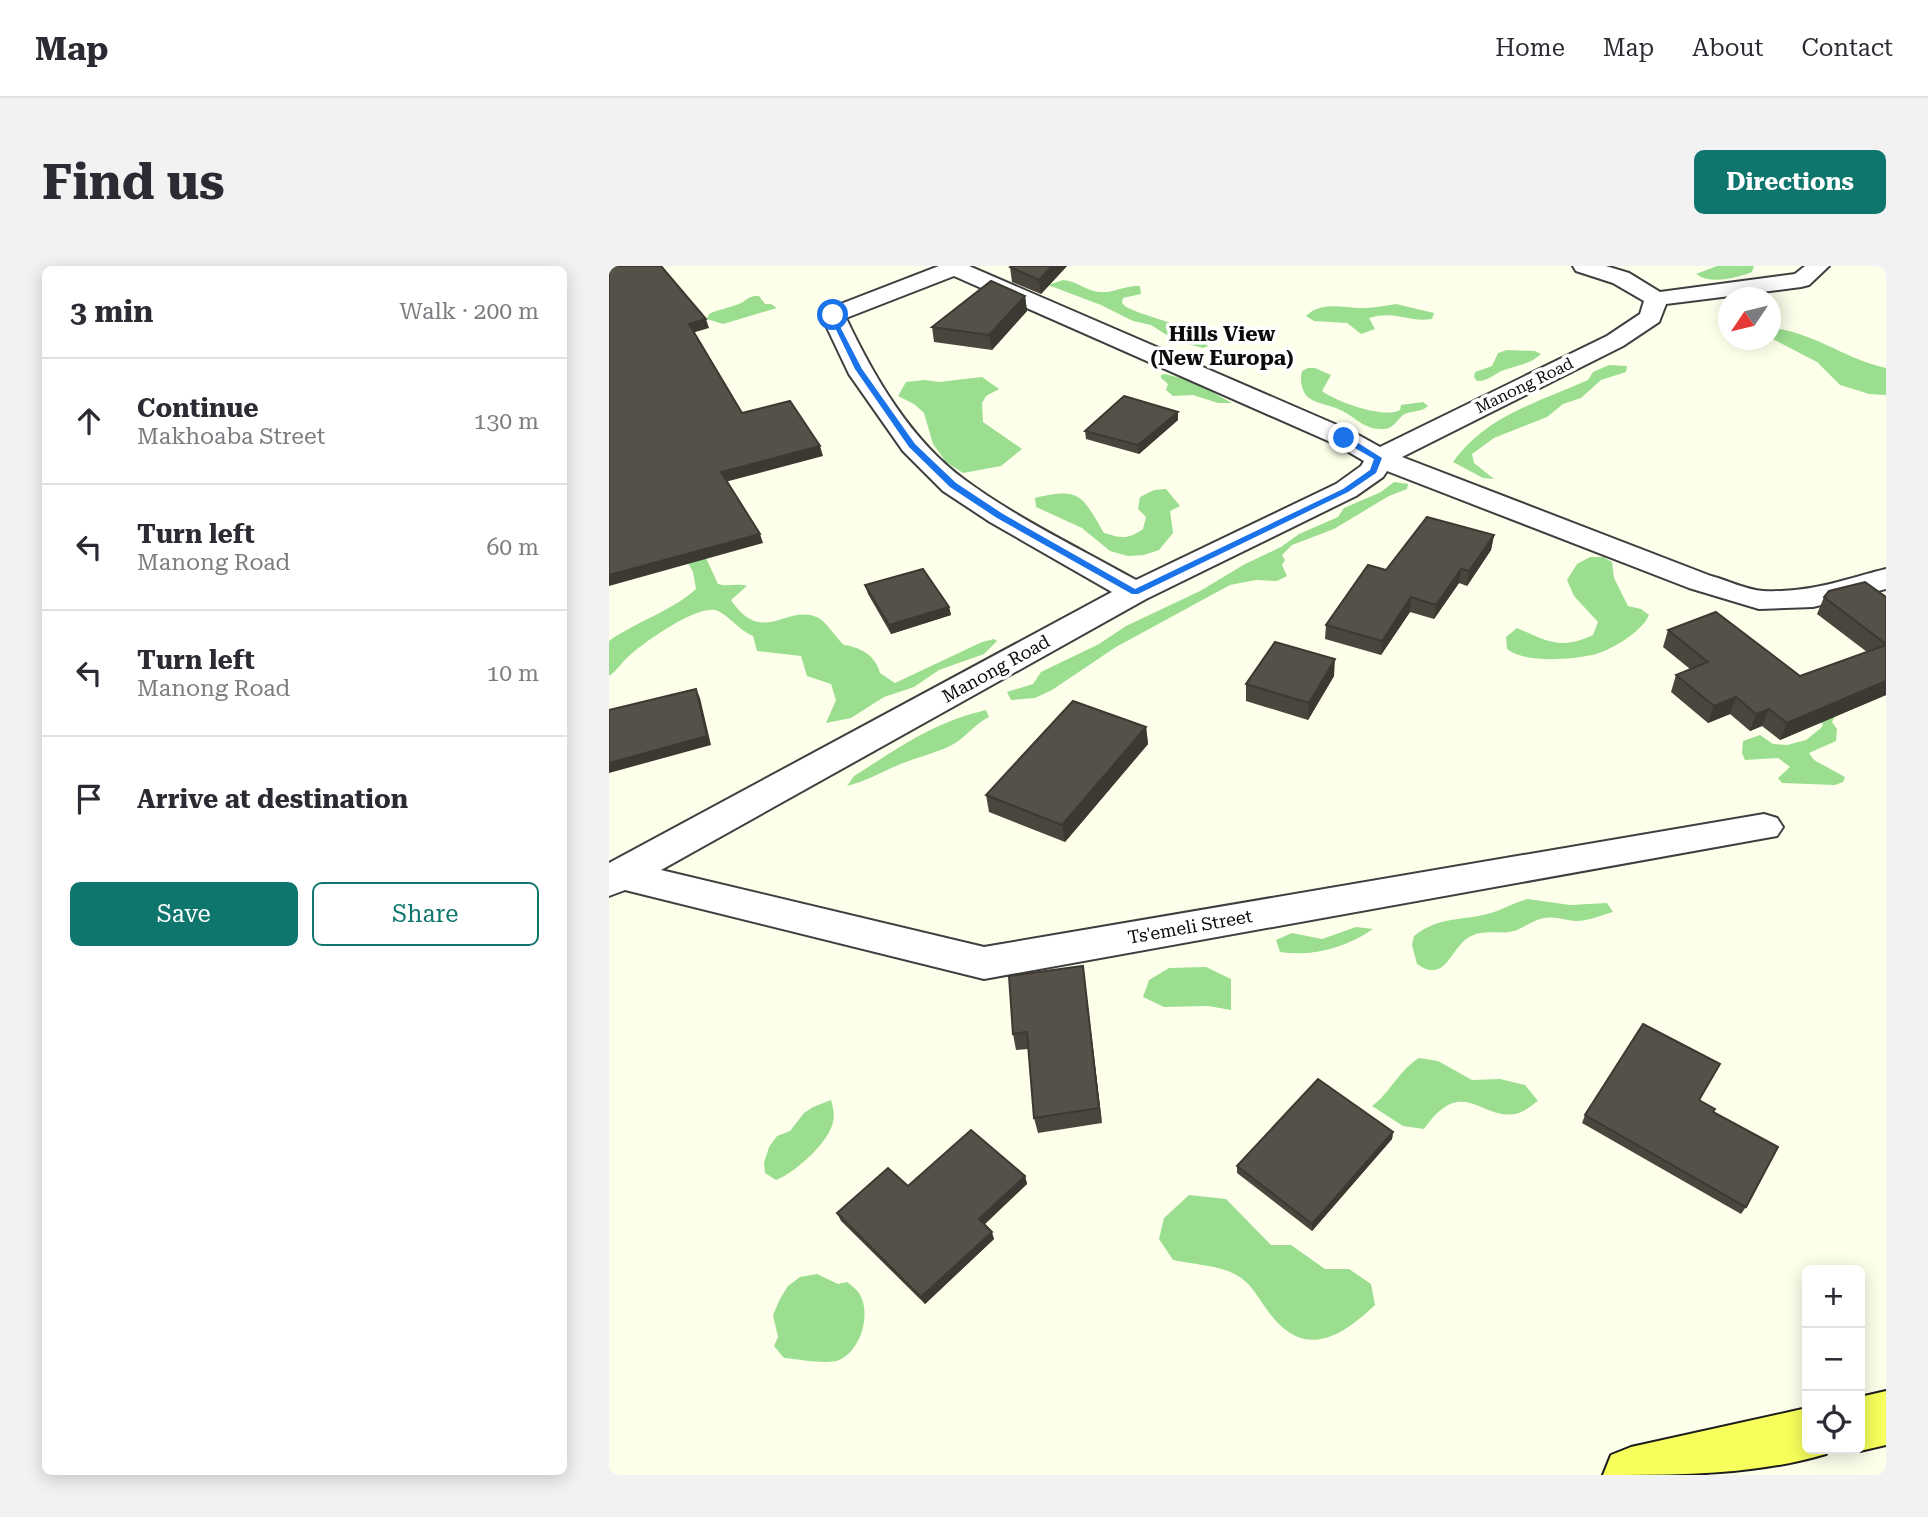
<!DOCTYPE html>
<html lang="en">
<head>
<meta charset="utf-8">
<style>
	:root { --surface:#fff; --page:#f2f2f3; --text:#2b2b33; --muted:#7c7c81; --line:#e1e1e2; --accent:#0f766e }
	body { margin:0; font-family:"Roboto Serif",serif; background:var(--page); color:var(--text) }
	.controls { position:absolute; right:21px; bottom:21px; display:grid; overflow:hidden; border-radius:10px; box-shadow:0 4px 18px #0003 }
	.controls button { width:63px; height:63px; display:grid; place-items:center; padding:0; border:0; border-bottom:2px solid var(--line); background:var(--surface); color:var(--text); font:35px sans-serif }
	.compass { position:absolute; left:1109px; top:21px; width:63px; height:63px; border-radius:50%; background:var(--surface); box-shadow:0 4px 18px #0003; rotate:235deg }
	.stop { position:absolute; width:21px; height:21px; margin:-16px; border:5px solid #1a73e8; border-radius:50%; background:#fff }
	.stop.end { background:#1a73e8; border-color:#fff; box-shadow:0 2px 7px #0008 }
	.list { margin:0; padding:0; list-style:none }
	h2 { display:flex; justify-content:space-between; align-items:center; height:91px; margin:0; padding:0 28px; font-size:30px }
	h2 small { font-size:23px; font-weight:400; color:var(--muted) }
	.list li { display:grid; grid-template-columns:46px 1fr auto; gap:21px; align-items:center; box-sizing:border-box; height:126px; padding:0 28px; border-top:2px solid var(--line) }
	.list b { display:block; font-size:26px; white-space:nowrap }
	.list p { margin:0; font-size:23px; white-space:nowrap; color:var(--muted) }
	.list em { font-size:23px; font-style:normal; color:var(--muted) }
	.actions { display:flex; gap:14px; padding:21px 28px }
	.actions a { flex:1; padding:16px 0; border:2px solid var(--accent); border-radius:10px; text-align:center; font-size:24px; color:var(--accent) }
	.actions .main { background:var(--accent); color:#fff }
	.icon { flex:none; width:38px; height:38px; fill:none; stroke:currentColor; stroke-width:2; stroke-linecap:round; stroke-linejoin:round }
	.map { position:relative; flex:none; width:1277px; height:1209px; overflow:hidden; border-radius:10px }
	header { display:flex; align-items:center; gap:42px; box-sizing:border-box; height:98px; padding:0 35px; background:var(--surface); border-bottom:2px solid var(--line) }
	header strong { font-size:33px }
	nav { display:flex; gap:38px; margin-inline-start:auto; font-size:24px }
	.intro { display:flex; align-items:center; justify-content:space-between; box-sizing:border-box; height:168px; padding:0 42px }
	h1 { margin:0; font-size:49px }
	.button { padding:18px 32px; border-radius:10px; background:var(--accent); color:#fff; font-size:24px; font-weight:700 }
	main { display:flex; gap:42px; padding:0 42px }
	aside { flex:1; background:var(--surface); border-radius:10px; box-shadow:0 4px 18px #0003 }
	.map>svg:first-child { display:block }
</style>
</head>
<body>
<header>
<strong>Map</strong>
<nav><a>Home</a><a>Map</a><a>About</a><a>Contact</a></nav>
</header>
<div class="intro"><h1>Find us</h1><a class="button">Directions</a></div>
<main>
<aside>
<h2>3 min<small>Walk · 200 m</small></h2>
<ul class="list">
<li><svg class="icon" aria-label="ahead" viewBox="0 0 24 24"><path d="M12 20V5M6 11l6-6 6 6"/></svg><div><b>Continue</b><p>Makhoaba Street</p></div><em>130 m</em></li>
<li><svg class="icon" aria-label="left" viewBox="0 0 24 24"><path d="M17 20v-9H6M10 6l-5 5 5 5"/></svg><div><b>Turn left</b><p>Manong Road</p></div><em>60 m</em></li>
<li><svg class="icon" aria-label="left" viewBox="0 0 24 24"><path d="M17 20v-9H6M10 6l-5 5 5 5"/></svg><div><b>Turn left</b><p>Manong Road</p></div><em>10 m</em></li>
<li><svg class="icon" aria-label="arrive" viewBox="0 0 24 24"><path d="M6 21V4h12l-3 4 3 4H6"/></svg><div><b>Arrive at destination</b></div></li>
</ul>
<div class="actions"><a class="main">Save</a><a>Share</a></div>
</aside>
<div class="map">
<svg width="1277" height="1209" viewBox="0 0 1277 1209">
	<rect width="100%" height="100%" fill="#fdffeb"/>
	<g fill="#9cde90">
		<path d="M1108 0H1145L1143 6C1127 12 1102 19 1087 8Z"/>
		<path d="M454 14C469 15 478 26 492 26 505 27 516 19 531 20L532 28 514 32 513 37 517 41C544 54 579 57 599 80L594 82 567 75 542 59 524 55 492 39 439 19Z"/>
		<path d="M146 30H150L156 38H162L168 42 114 58 98 53 100 48C110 43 120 42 130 38 137 35 138 31 146 30Z"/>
		<path d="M787 38 825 47 823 53C799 57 787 44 760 52L766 63 752 68 738 57 705 55 697 50C713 35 732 42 752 42 764 42 775 40 787 38Z"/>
		<path d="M1162 62C1202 65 1238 94 1277 102V129L1260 128 1231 119 1208 96 1162 72Z"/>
		<path d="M898 84 926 85 932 88C920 99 908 99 895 104 884 108 881 115 868 115L865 111 866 106 883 100 889 87Z"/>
		<path d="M1000 99 1018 100 1017 106 992 114 972 132 954 138 938 151 885 172 863 188 865 197 885 213 874 212 844 196C878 149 928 137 979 114L984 106Z"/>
		<path d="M699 102H706L722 109 713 125C728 136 775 153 791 144L792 139 814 136 819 140C812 147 802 144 794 149 787 155 784 164 772 163 753 163 745 149 729 143 718 138 700 137 695 126 692 119 691 112 693 105Z"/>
		<path d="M556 108 583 115 623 137H609L584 129 564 130 557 124 559 118 552 112V109Z"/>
		<path d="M373 111 390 123 377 130 373 137 374 156 413 183 392 200 354 207 337 196 324 178 315 147 305 138 289 130 297 116 316 114 330 116Z"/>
		<path d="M785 216 799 218 798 223 780 230 725 263 683 279 673 289 676 294 673 299 678 310 668 315 647 314 621 319 507 381 443 424 426 432 402 434 398 426 424 418 432 406 490 378 517 360 591 325 636 298 672 281 690 268 729 251 735 242 772 226Z"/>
		<path d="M557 223 571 240 561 245 564 267 550 284 535 289 519 290 501 285 473 262 427 241 426 232C472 221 473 230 495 267 512 272 519 274 534 263L537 251 529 243 531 231 545 224Z"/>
		<path d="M91 279 109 318C119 321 128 317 138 320L122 334C154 381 176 338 208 351 217 355 227 372 235 379 253 382 266 389 271 407L286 417 373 376 385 373 388 375 375 388 330 404 305 421 275 431 242 452 217 457 227 434 222 418 198 410 192 390 148 385 144 370C130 364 121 351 109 345 91 336 32 378 19 391 12 397 8 405 0 410V375C28 355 61 346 87 323L84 306 79 297Z"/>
		<path d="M981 291H994L1003 296 1005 312 1019 340 1032 343 1040 349C1034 365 1000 386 983 389 961 394 915 397 898 383L897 371 908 362C940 376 951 384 984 369L989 356 965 330 958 314 968 298Z"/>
		<path d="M377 444 380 451C365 458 356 473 341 480 324 488 306 492 289 499 271 507 257 515 238 520L245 510C291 481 323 457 377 444Z"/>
		<path d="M1226 450 1223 456 1228 463 1227 475 1200 487 1205 494 1236 511 1234 516 1226 519 1173 517 1169 512 1181 501 1169 492 1136 494 1133 487 1134 475 1151 469 1164 478 1178 479 1197 474 1212 462 1214 459 1211 455Z"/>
		<path d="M919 633 961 639 998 637 1004 646C992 649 980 655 967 655 956 654 946 650 935 652 924 654 915 662 905 665 891 669 876 663 862 670 841 680 838 719 808 698L803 679 805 670C835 647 855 657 888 645 898 641 907 636 919 633Z"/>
		<path d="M747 661 764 663C737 682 702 691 671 686L667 674 683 667 713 673Z"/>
		<path d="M597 701 622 713V744L599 740 555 741 534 731 540 714 560 702Z"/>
		<path d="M810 792 829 795 863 814 891 813 916 819 929 835C924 838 917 845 910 847 873 858 855 806 815 863L794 860 763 840C782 826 790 804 810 792Z"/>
		<path d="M222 834C224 841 226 849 224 856 220 876 186 907 167 914L156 907 155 897 160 881 168 870 181 865 195 847 204 841Z"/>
		<path d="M580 929 617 933 662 979H682L716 1003H740L762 1018 766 1039C733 1070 697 1094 662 1049 653 1038 646 1024 636 1015 618 999 586 999 564 994L550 973 555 952Z"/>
		<path d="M208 1008 229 1018 238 1016C242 1019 247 1023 250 1027 263 1047 252 1085 230 1094 218 1099 189 1093 175 1092L165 1080 169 1071 164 1049 171 1033 179 1020 191 1011Z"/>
	</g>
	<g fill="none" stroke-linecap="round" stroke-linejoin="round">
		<g stroke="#3f3f3f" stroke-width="4">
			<path id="minor" d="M330 0H360L744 166 771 181 998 70 1031 48 1035 35 1004 17 967 5 964 0H997L1020 7 1051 26 1186 8 1196 0H1220L1200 19 1192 21 1057 38 1050 56 1014 80 793 191 1102 310C1118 314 1137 324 1154 325 1202 327 1233 314 1277 303V323L1204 341 1150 343 1080 322 778 205 774 211 747 230 537 333 52 604 375 681 1155 548 1168 552 1174 561 1168 570 375 713 16 624 0 630V597L503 326 381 256 334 225 294 185 240 108 212 49 216 44ZM345 10 726 178 755 195 752 200 727 218 527 314C470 282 409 253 356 214 302 175 265 111 237 52Z"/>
		</g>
		<g stroke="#1d1d1d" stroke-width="4">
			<g id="primary">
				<path d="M1277 1125V1179L1251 1185 1246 1183H1251V1131Z"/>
				<path d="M1198 1142V1183H1219L1217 1188C1147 1209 1069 1209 994 1209L1002 1189 1022 1181Z"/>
			</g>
		</g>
		<use href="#minor" fill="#fff" fill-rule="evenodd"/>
		<use href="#primary" fill="#f6ff5b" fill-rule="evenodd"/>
	</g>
	<g fill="#4a463e">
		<path d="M402 0H458L432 28 403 16 401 1Z"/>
		<path d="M416 30 418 45 383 84 325 76 323 61Z"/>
		<path d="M569 154 530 188 477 173 476 165Z"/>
		<path d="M885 269 882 284 858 320 850 317 825 353 801 346 772 389 716 373 717 359Z"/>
		<path d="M256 319 340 341 342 349 282 368 259 328Z"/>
		<path d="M1215 331H1277V429L1171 474 1153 460 1141 465 1121 448 1099 457 1062 426 1067 409 1081 403 1054 381 1059 364 1191 410 1258 386 1208 348Z"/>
		<path d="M725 410 699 454 637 435V418Z"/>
		<path d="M537 461 539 478 456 576 380 546 377 529Z"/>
		<path d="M474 700 493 857 429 867 425 852 419 783 407 784 404 768Z"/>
		<path d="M1104 846 1137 941 1132 948 973 857 976 849Z"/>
		<path d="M784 866 783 873 703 965 628 907V900Z"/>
		<path d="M416 910 418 918 375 958 385 973 316 1038 232 955 228 947 299 920Z"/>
	</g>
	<g fill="#3c3932">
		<path d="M443 0H458L432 28 430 14Z"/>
		<path d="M416 30 418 45 383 84 380 69Z"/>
		<path d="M97 53 100 62 83 67 80 58Z"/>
		<path d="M569 146V154L530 188 529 179Z"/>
		<path d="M211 180 214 190 116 216 112 206Z"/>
		<path d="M151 268 154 277 0 320V309Z"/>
		<path d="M885 269 882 284 858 320 860 305Z"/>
		<path d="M852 303 850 317 825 353 827 339Z"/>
		<path d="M802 331 801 346 772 389 773 375Z"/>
		<path d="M340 341 342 349 282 368 280 359Z"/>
		<path d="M726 393 725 410 699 454 700 437Z"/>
		<path d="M1277 415V429L1171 474 1178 457Z"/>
		<path d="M87 423 91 432 102 479 0 507V497Z"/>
		<path d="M1127 431 1121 448 1099 457 1105 440Z"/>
		<path d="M1160 443 1153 460 1141 465 1147 448Z"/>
		<path d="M537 461 539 478 456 576 453 559Z"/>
		<path d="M474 700 476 716 493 857 490 842Z"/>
		<path d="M784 866 783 873 703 965V958Z"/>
		<path d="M416 910 418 918 373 961 370 953Z"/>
		<path d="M383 966 385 973 316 1038 312 1031Z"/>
	</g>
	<g fill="#565148" stroke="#3c3932" stroke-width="2">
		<path d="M0 0H52L97 53 80 58 133 147 181 135 211 180 112 206 151 268 0 309Z"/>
		<path d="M402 0H443L430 14 401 1Z"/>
		<path d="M382 15 416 30 380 69 323 61Z"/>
		<path d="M515 130 569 146 529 179 476 165Z"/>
		<path d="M818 251 885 269 860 305 852 303 827 339 802 331 773 375 717 359 759 299 777 304Z"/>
		<path d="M314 303 340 341 280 359 256 319Z"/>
		<path d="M1256 316 1277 331V378L1215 331 1220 325Z"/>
		<path d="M1107 346 1191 410 1277 379V415L1178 457 1160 443 1147 448 1127 431 1105 440 1067 409 1099 396 1059 364Z"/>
		<path d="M666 376 726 393 700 437 637 418Z"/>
		<path d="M87 423 98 470 0 497V444Z"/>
		<path d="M464 435 537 461 453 559 377 529Z"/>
		<path d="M474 700 490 842 425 852 418 766 404 768 400 710Z"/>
		<path d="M1034 758 1111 798 1090 834 1106 843 1104 846 1169 881 1137 941 976 849Z"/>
		<path d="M709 813 784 866 703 958 628 900Z"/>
		<path d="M362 864 416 910 370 953 383 966 312 1031 228 947 279 902 299 920Z"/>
	</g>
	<path fill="#1a73e8" d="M224 47 253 103 306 178 347 217 394 248 526 323 734 223 761 204 765 193 732 174V170H738L773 192 767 207 739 226 529 328H523L388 252 341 221 300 181 246 103 220 49Z"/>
	<g text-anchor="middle" stroke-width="7" stroke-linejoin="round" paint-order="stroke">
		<g font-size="16" fill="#0c0c0c" stroke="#fff">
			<text transform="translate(915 119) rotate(-26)" y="6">Manong Road</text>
		</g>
		<g font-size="18" fill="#0c0c0c" stroke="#fff">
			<text transform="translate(387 403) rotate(-29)" y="6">Manong Road</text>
			<text transform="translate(581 661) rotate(-10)" y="6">Ts'emeli Street</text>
		</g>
		<g font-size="21" font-weight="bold" fill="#0c0c0c" stroke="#fff">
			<text x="613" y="75">Hills View<tspan x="613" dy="24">(New Europa)</tspan></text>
		</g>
	</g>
</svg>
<div class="controls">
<button>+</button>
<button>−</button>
<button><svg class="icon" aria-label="locate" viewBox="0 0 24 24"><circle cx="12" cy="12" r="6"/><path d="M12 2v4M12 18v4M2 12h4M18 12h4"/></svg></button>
</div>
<svg class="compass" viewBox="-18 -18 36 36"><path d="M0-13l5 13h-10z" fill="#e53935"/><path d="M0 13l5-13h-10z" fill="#7c7c81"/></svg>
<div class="stop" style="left:224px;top:49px"></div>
<div class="stop end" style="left:735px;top:172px"></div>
</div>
</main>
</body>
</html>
